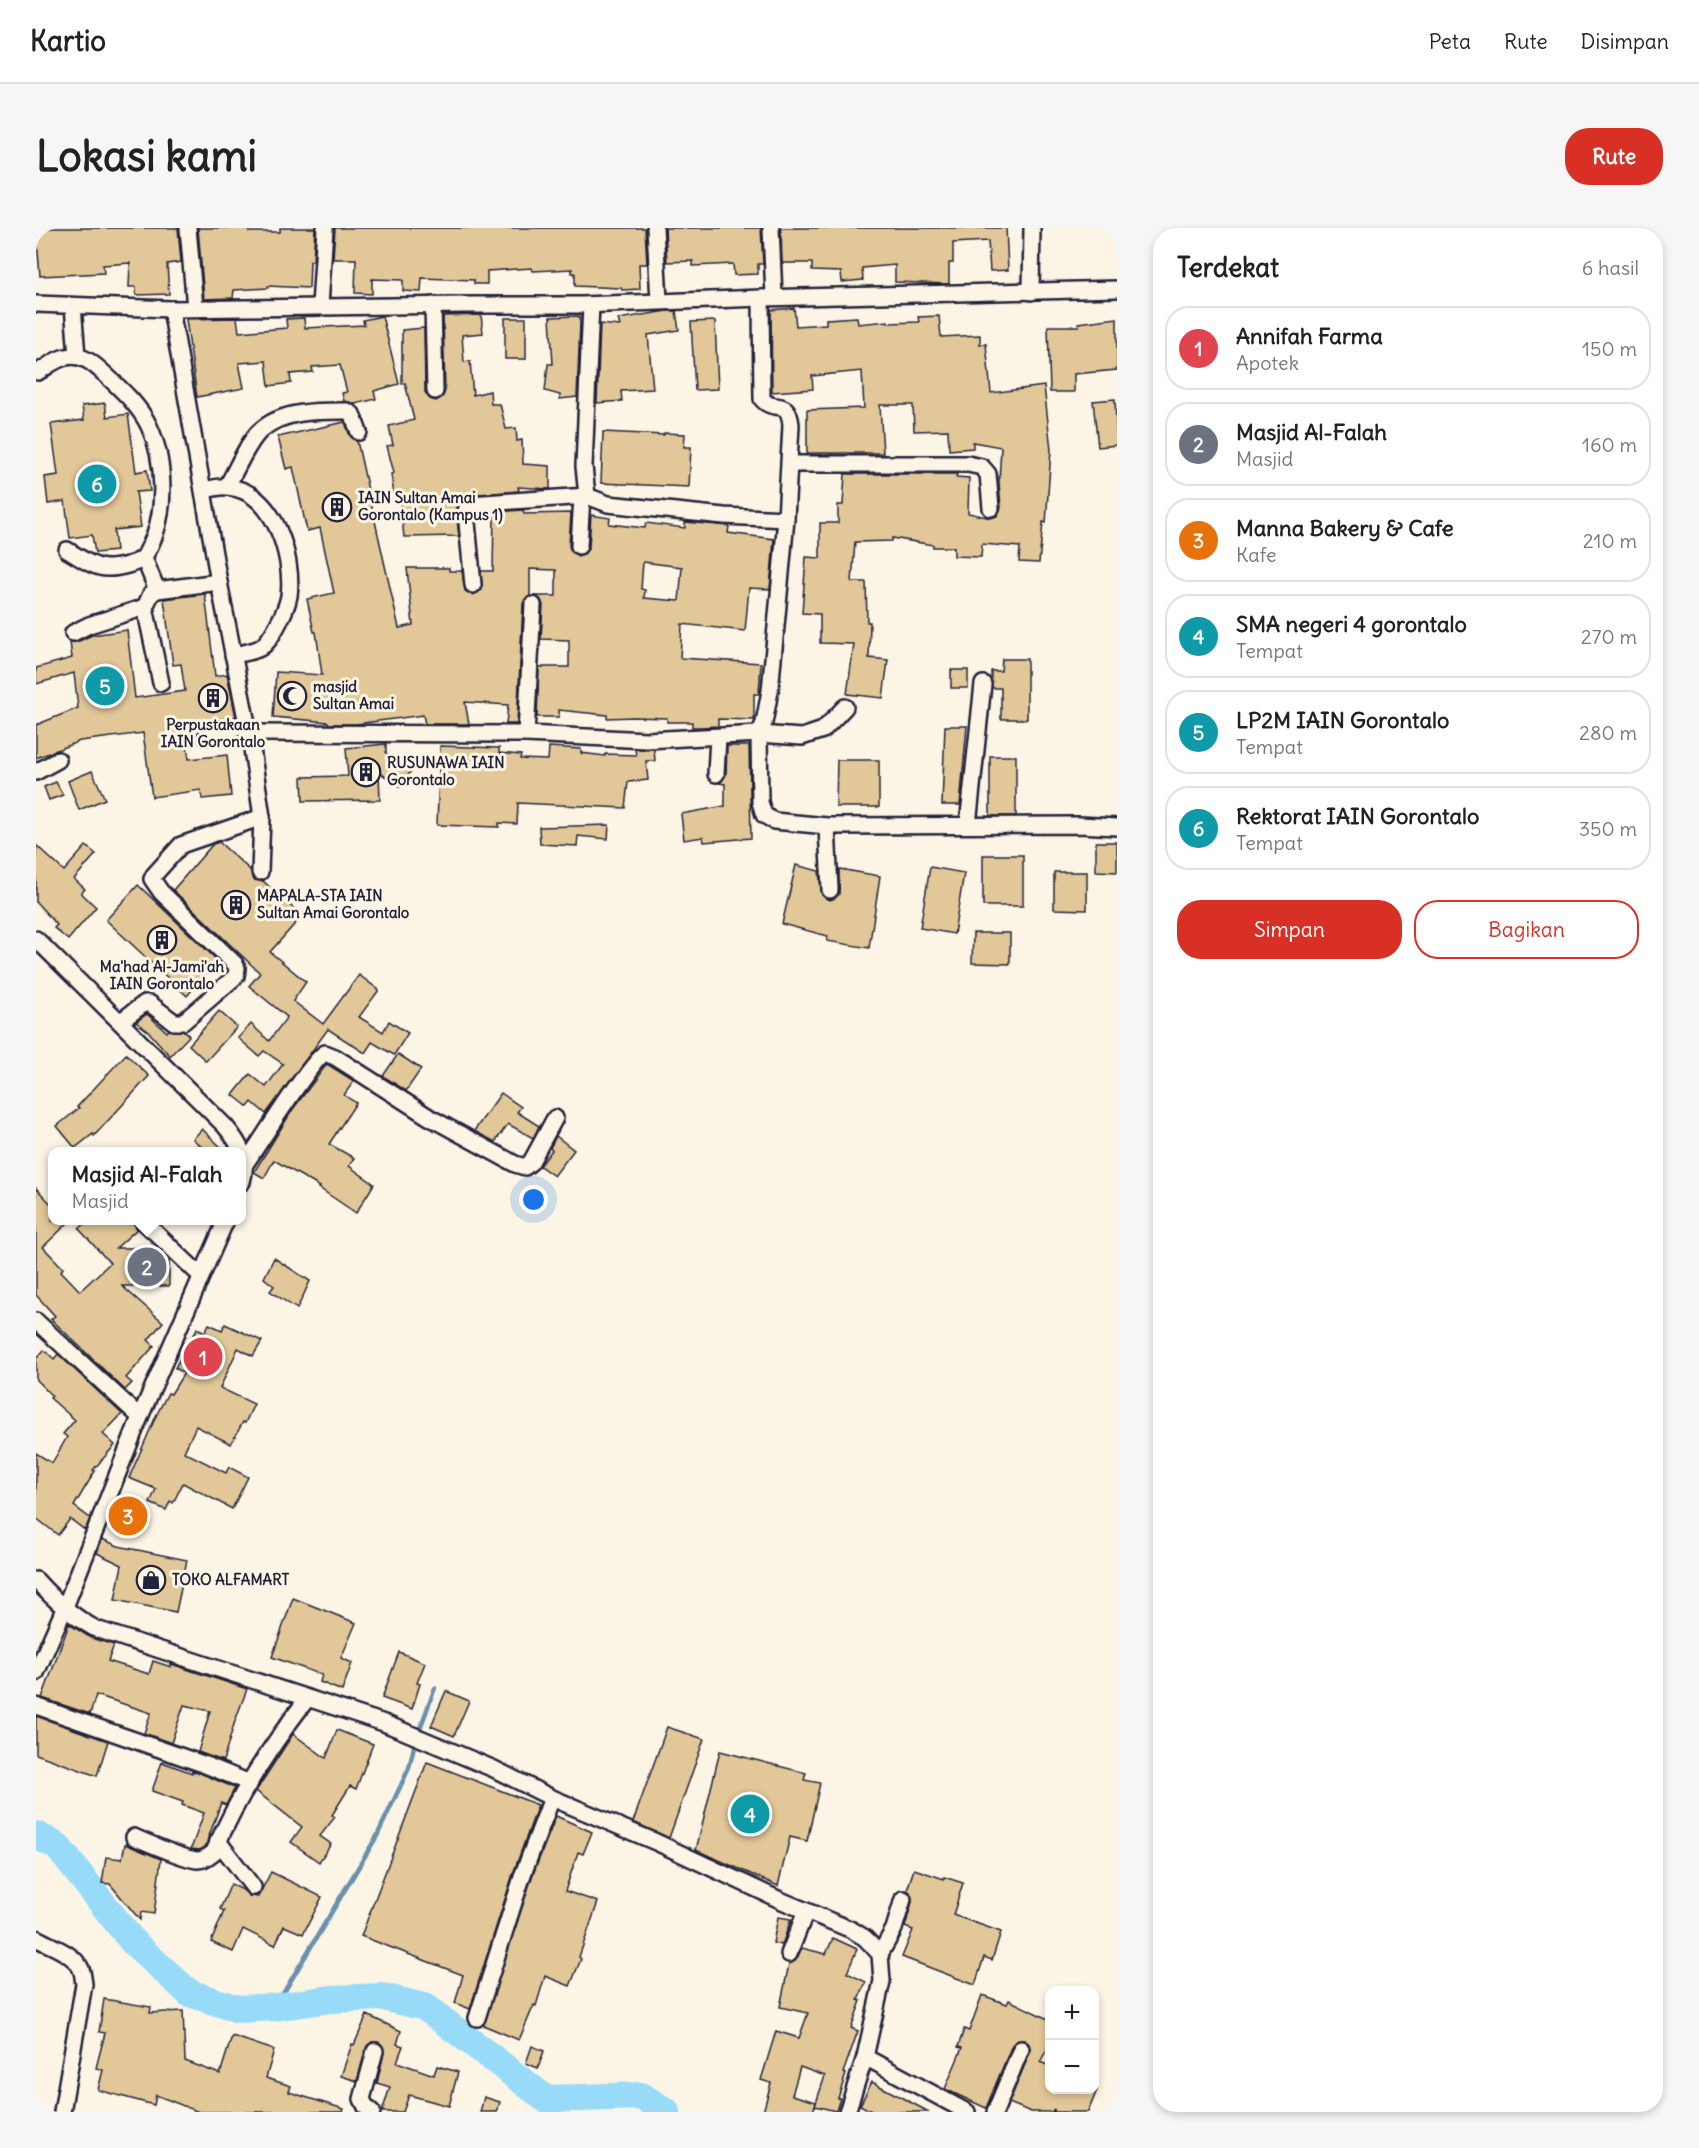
<!DOCTYPE html>
<html lang="id">
<head>
<meta charset="utf-8">
<style>
	:root { --surface:#fff; --page:#f6f6f6; --text:#222; --muted:#767676; --line:#e0e0e0; --accent:#d93025 }
	body { margin:0; font-family:Delius,sans-serif; background:var(--page); color:var(--text) }
	.controls { position:absolute; right:18px; bottom:18px; display:grid; overflow:hidden; border-radius:12px; box-shadow:0 3px 9px #0003 }
	.controls button { width:54px; height:54px; display:grid; place-items:center; padding:0; border:0; border-bottom:2px solid var(--line); background:var(--surface); color:var(--text); font:30px sans-serif }
	.you { position:absolute; left:498px; top:972px; width:21px; height:21px; margin:-15px; border:4px solid #fff; border-radius:50%; background:#1a73e8; box-shadow:0 0 0 9px #1a73e833 }
	.badge { display:grid; place-items:center; width:39px; height:39px; border-radius:50%; background:var(--accent); color:#fff; font-size:20px; font-weight:700 }
	.pin { position:absolute; translate:-50% -50%; border:3px solid #fff; box-shadow:0 2px 6px #0006 }
	.popup { position:absolute; left:12px; top:919px; width:198px; height:78px; box-sizing:border-box; display:grid; place-content:center; border-radius:12px; background:var(--surface); filter:drop-shadow(0 2px 4px #0005); font-size:20px; white-space:nowrap; color:var(--muted) }
	.popup b { font-size:22px; color:var(--text) }
	.popup::after { content:''; position:absolute; left:50%; top:100%; margin-left:-12px; border:12px solid transparent; border-top-color:var(--surface) }
	.list { margin:0; padding:0; list-style:none }
	h2 { display:flex; justify-content:space-between; align-items:center; height:78px; margin:0; padding:0 24px; font-size:26px }
	h2 small { font-size:20px; font-weight:400; color:var(--muted) }
	.list li { display:grid; grid-template-columns:39px 1fr auto; gap:18px; align-items:center; box-sizing:border-box; height:84px; margin:0 12px 12px; padding:0 12px; border:2px solid var(--line); border-radius:24px }
	.list b { display:block; font-size:22px; white-space:nowrap }
	.list p { margin:0; font-size:20px; white-space:nowrap; color:var(--muted) }
	.list em { font-size:20px; font-style:normal; color:var(--muted) }
	.actions { display:flex; gap:12px; padding:18px 24px }
	.actions a { flex:1; padding:14px 0; border:2px solid var(--accent); border-radius:24px; text-align:center; font-size:21px; color:var(--accent) }
	.actions .main { background:var(--accent); color:#fff }
	.map { position:relative; flex:none; width:1081px; height:1884px; overflow:hidden; border-radius:24px }
	header { display:flex; align-items:center; gap:36px; box-sizing:border-box; height:84px; padding:0 30px; background:var(--surface); border-bottom:2px solid var(--line) }
	header strong { font-size:28px }
	nav { display:flex; gap:33px; margin-inline-start:auto; font-size:21px }
	.intro { display:flex; align-items:center; justify-content:space-between; box-sizing:border-box; height:144px; padding:0 36px }
	h1 { margin:0; font-size:42px }
	.button { padding:15px 27px; border-radius:24px; background:var(--accent); color:#fff; font-size:21px; font-weight:700 }
	main { display:flex; gap:36px; padding:0 36px }
	aside { flex:1; background:var(--surface); border-radius:24px; box-shadow:0 3px 9px #0003 }
	.map>svg:first-child { display:block }
</style>
</head>
<body>
<header>
<strong>Kartio</strong>
<nav><a>Peta</a><a>Rute</a><a>Disimpan</a></nav>
</header>
<div class="intro"><h1>Lokasi kami</h1><a class="button">Rute</a></div>
<main>
<div class="map">
<svg width="1081" height="1884" viewBox="0 0 1081 1884">
	<rect width="100%" height="100%" fill="#fcf5e5"/>
	<filter id="ink" filterUnits="userSpaceOnUse"><feTurbulence type="fractalNoise" baseFrequency=".0167" numOctaves="2"/><feDisplacementMap in="SourceGraphic" scale="12" xChannelSelector="R" yChannelSelector="G"/><feConvolveMatrix kernelMatrix="1 2 1 2 8 2 1 2 1" color-interpolation-filters="sRGB"/></filter>
	<g filter="url(#ink)">
		<g fill="none" stroke-linecap="round" stroke-linejoin="round">
			<path stroke="#6891ad" stroke-width="4.5" d="M239 1779 341 1608 373 1540 379 1514 399 1460"/>
			<path stroke="#97dbf9" stroke-width="28" d="M0 1607 21 1618 97 1714 153 1765 202 1781 239 1779 295 1771 347 1769 389 1779 510 1871 605 1868 631 1884"/>
		</g>
		<g fill="#e2c898" stroke="#22223b" stroke-width="1.5" fill-rule="evenodd">
			<path d="M0 0H142L145 34 131 36 133 66 100 67V59H93L94 35 67 37 68 45 4 48Z"/>
			<path d="M162 0H212L213 4H244V0H279L277 33H274L273 60 232 58V60L198 62 197 70 168 71Z"/>
			<path d="M299 0H609L611 36H603L604 61 586 62 585 60 539 58V45H536V41L497 43 496 40 451 43V56H438V52L386 50 385 64 367 63V52L336 51V66L319 65 320 31H297Z"/>
			<path d="M629 0H725L727 36H722V46L698 47 697 36 657 38V33L631 34Z"/>
			<path d="M745 0H970L972 42 954 43 952 13 917 15V35H913V56L859 54V37L826 40 827 52 806 54 805 44 776 43V35H746Z"/>
			<path d="M758 80 760 98 790 96V91L821 89 822 96 852 93V95L883 94 882 89 903 88 905 109 944 107V116H950L955 165 1008 158 1015 222 1010 295 1007 294 1003 335 983 334 984 319 946 316 945 329 918 328V319H897V317L856 310V313L819 314 816 354H830L831 394H834L833 430 852 432 847 470 811 466 818 416 784 415V386L766 385 770 329 784 330V295H802V277H807L809 246H921L920 249 933 250 932 285 955 290 961 288 965 280 963 255 965 219 937 214V220L913 222 912 202 878 203 877 177H844L847 225H771V182L828 180 826 143 776 148 777 161 736 164 735 82Z"/>
			<path d="M631 83H640L643 102 612 107 617 161 585 163 586 173 561 175 564 96 584 98 582 91Z"/>
			<path d="M445 87 447 105 426 107 428 134 434 133 437 167 454 163 455 176H464L470 201 480 200 481 213 486 212 487 236 514 238V261L482 259 483 263 429 267 423 274 420 282 423 308 368 309 364 273 359 274 355 246 358 245 351 218 357 217 353 198 378 192 370 159 369 155 366 156V102L388 100 389 164 394 171 400 173 407 168 409 163 407 88Z"/>
			<path d="M346 88 363 156 338 163 340 171 319 176 308 173 306 165 311 164 304 137 276 139 277 144 254 146 255 155 233 158 230 133 203 135 208 160 161 169 150 91 201 90 203 104 251 100 250 91 268 90 269 100 328 97 327 92Z"/>
			<path d="M543 88 544 95 541 169 524 171V167L509 163 512 136H517L514 89Z"/>
			<rect x="469" y="90" width="21" height="41"/>
			<path d="M1081 90V142L1038 146V164H1014L1012 98H1043L1042 95Z"/>
			<path d="M679 93 682 161 659 162 655 94Z"/>
			<path d="M1079 171 1081 217 1062 219 1057 173Z"/>
			<path d="M69 175 71 189 92 186 100 244 111 242 114 263 100 264 105 299 78 302 80 323 59 325 56 307 34 310 29 273 12 276 9 249 22 247 15 196 48 192 46 178Z"/>
			<path d="M309 194 314 208 321 213 363 400 377 397 371 340H413V343H426L429 363 437 367 446 362 445 343H457L458 284 487 282 488 286 535 285 533 318 535 323 542 328 548 326 553 319 555 287 574 290 573 296 609 300 610 295 649 300V294L693 298 692 305 738 311 734 361 713 360 709 403 646 396 644 430 725 435 723 466H718V492L682 491V498L664 499H656V494H631V490L597 489 571 490V487L523 482V489H501L503 439H533V412L505 411 507 377 505 372 500 368H520V342L494 341V368L489 371 487 376 481 496H470L472 477 429 474 433 496H389L387 487 320 496H292V494L237 489 240 444 286 447 280 404H278L271 371 298 365 284 300 271 303 257 239 250 241 242 209ZM607 334 646 339 643 373 608 370 609 362 605 361Z"/>
			<path d="M567 204 628 207V205L649 206 648 219H655L653 259 565 255Z"/>
			<path d="M169 366 179 448 191 446 200 489 148 497 153 531 191 527 195 568 166 571 165 562 116 569 107 505 44 513 0 530V497L42 480 38 445 0 456V440L36 430 34 414H41L56 407 91 402 99 470 149 463 145 436 137 437 128 371Z"/>
			<path d="M966 431H991V491H965V460H956L955 450V443H965Z"/>
			<rect x="915" y="442" width="17" height="18"/>
			<path d="M909 498H931L924 577H906Z"/>
			<path d="M350 516V525L375 543 364 559 343 544 344 572 267 573 266 549 312 548 310 520Z"/>
			<path d="M404 518 463 520V525L485 527 484 531 512 532 513 519 545 521V525L569 528V526L600 527 599 521H618L619 533H610L612 552 592 554 589 580 482 575 481 596 463 595V599L401 597Z"/>
			<path d="M691 518H713L715 610 668 614 667 609 648 612 645 586 689 578V556L683 555 690 547Z"/>
			<rect x="954" y="528" width="26" height="60"/>
			<path d="M801 532H843V579H800Z"/>
			<path d="M56 543 69 571 43 582 32 553Z"/>
			<path d="M20 554 27 567 13 572 8 559Z"/>
			<path d="M573 597 572 611 542 608 541 618 504 616 503 599Z"/>
			<path d="M183 614 214 642 218 652 227 653 266 688 234 724 270 754 257 773 287 796 323 747 343 762 323 789 347 804 353 793 372 805 358 827 336 814 329 825 292 801 230 886 216 874 212 879 197 867 214 846 230 859 247 836 228 823 223 828 202 810 215 796 233 813 251 789 213 758 224 745 137 662 177 616Z"/>
			<path d="M1060 614H1081V644L1060 643Z"/>
			<path d="M0 617 28 643 50 618 60 626 38 651 49 661 45 665 60 679 32 712 18 700 21 697 0 674Z"/>
			<rect x="947" y="627" width="40" height="51"/>
			<path d="M760 637 783 643 786 667 794 672 799 670 803 666V641L844 648 833 720 791 713 792 708 746 696Z"/>
			<path d="M894 639 928 645 918 706 884 700Z"/>
			<path d="M1018 644H1051V682L1018 681Z"/>
			<path d="M102 657 181 732 151 768 70 692Z"/>
			<path d="M937 705H974V736L936 735Z"/>
			<path d="M183 783 201 799 170 833 153 817Z"/>
			<path d="M111 786 131 804 133 802 149 803 153 808 134 828 112 803 100 794Z"/>
			<path d="M90 826 113 848 58 908 57 906 39 920 21 898 43 880 41 879Z"/>
			<path d="M362 826 385 841 370 863 347 848Z"/>
			<path d="M291 836 318 853 308 867 320 875 293 916 318 930 313 938 338 956 320 985 283 960 284 959 238 932 228 950 218 944 257 881Z"/>
			<path d="M465 865 485 879 481 884 503 898 497 910 472 896 459 914 438 903Z"/>
			<path d="M166 901 190 924H171L157 911Z"/>
			<path d="M520 908 538 922 518 948 504 938 516 922 514 920Z"/>
			<path d="M0 960 16 977V993H34L7 1019 27 1040 25 1043 44 1063 74 1035 43 1001 52 993H97L101 1001 80 1020H122L133 1031V1058H86L127 1094 112 1112 118 1118 90 1150 96 1155 89 1162 15 1091 19 1088 0 1067Z"/>
			<path d="M238 1030 274 1053 261 1081 234 1063 238 1058 228 1050Z"/>
			<path d="M173 1096 186 1102 189 1096 226 1113 217 1128 202 1120 184 1160 218 1176 209 1195 207 1194 195 1216 160 1198 148 1224 190 1245 193 1239 212 1249 196 1281 147 1255 137 1275 134 1273 130 1282 114 1275 120 1261 93 1250 120 1188 132 1165 135 1166 148 1145 139 1140 147 1125 150 1126 161 1100 169 1104Z"/>
			<path d="M8 1122 18 1131 22 1126 86 1186 67 1206 79 1217 57 1242 59 1243 38 1278 54 1290 50 1300 49 1302 34 1291 22 1307 0 1290V1225L16 1235 31 1209 27 1206 39 1192 14 1170 16 1168 0 1152V1131Z"/>
			<path d="M66 1311 82 1318 151 1332 140 1384 79 1372 86 1337 61 1325Z"/>
			<path d="M257 1370 320 1395 305 1430 316 1435 306 1463 284 1454 286 1447 236 1429Z"/>
			<path d="M33 1396 55 1410 78 1417 72 1433 113 1446 117 1433 135 1439V1436L211 1461 199 1493 187 1533 162 1524 174 1483 148 1477 135 1515 108 1505 115 1485 60 1467 54 1486 6 1470Z"/>
			<path d="M363 1424 389 1435 381 1455 384 1456 376 1481 346 1470Z"/>
			<path d="M410 1463 433 1473 418 1508 395 1498Z"/>
			<path d="M0 1488 72 1513 61 1548 0 1526Z"/>
			<path d="M631 1499 668 1511 633 1610 597 1594Z"/>
			<path d="M301 1502 337 1516 320 1561 314 1558 296 1587 299 1589 284 1608 295 1616 283 1634 255 1614 266 1599 220 1563 257 1506 290 1530Z"/>
			<path d="M684 1523 770 1545 768 1552 784 1555 771 1613 754 1609 742 1658 660 1622Z"/>
			<path d="M126 1534 156 1545V1543L164 1545 199 1560 190 1577 185 1575 169 1619 164 1622 155 1621 168 1585 146 1577 147 1574 116 1563Z"/>
			<path d="M391 1534 502 1577 478 1643 434 1781 419 1775 427 1747 325 1708Z"/>
			<path d="M520 1588 556 1604 547 1626 542 1624 529 1663 562 1674 543 1729 545 1731 534 1758 509 1748 500 1778 498 1777 483 1812 447 1797 496 1649Z"/>
			<path d="M89 1616 125 1631 118 1686 105 1684 104 1692 74 1656 66 1655 70 1629 86 1631Z"/>
			<path d="M878 1641 908 1651V1649L927 1655 917 1687 965 1704 956 1732 948 1729 939 1757 866 1729 877 1702 869 1699 876 1674 874 1664 871 1662Z"/>
			<path d="M235 1644 286 1669 267 1706 248 1698 239 1717 207 1701 197 1724 175 1714 188 1683 184 1681 195 1656 207 1662 213 1668 222 1669Z"/>
			<path d="M742 1689 755 1691 746 1717 737 1715Z"/>
			<path d="M797 1710 821 1721 811 1745 830 1754 822 1772 825 1773 815 1800 822 1803 807 1845 810 1846 802 1870H804L800 1883 779 1878 789 1848 764 1839 756 1867 780 1874 777 1884H727L735 1855 725 1852 740 1803 763 1810 772 1785 744 1779 753 1736 759 1733 766 1720 790 1726Z"/>
			<path d="M946 1767 971 1776 973 1772 1014 1792V1816L1004 1834 1014 1838V1862H1061L1052 1884H995L973 1875 994 1824 993 1816 988 1812 980 1813 976 1817 950 1880 909 1861 926 1820 922 1819 928 1801 933 1803Z"/>
			<path d="M68 1771 115 1779 114 1785 147 1783 149 1833 184 1846 196 1808 238 1822 230 1850 255 1858 253 1864 308 1881 307 1884H163L120 1867 118 1877 62 1862 67 1842 60 1840 69 1805 63 1804Z"/>
			<path d="M331 1787 365 1803 361 1816 367 1818 361 1834 398 1847 401 1838 422 1844 413 1878 373 1867 367 1884H346L354 1859 341 1855 348 1825 346 1817 342 1814H336L330 1820 321 1853 305 1848 316 1816 318 1817Z"/>
			<path d="M496 1818 508 1823 502 1840 490 1835Z"/>
			<path d="M836 1854 893 1884H837L824 1877Z"/>
			<path d="M448 1869 464 1874 461 1884H444Z"/>
		</g>
		<g fill="none" stroke-linecap="round" stroke-linejoin="round">
			<g stroke="#22223b" stroke-width="20">
				<g id="minor">
					<path d="M152 0 159 80"/>
					<path d="M619 0 623 73"/>
					<path d="M735 0 738 69"/>
					<path d="M995 64 996 0"/>
					<path d="M725 70 726 171C739 186 752 168 755 197L750 291 734 463 728 495 723 506 724 574 728 587 738 593 791 598 1043 597 1081 599"/>
					<path d="M0 76 135 81 428 77H546L725 70 1081 61"/>
					<path d="M397 77 399 163"/>
					<path d="M555 77 548 238 551 268 572 276 688 288 750 291"/>
					<path d="M37 78 41 128"/>
					<path d="M284 78 289 0"/>
					<path d="M135 81 183 354 216 521 226 589 224 644"/>
					<path d="M2 144C11 139 19 131 30 129 48 125 60 138 72 149 88 164 104 179 113 198 129 232 131 284 114 318 112 321 110 327 107 330 100 336 82 340 73 340 59 341 43 329 31 322"/>
					<path d="M755 236H932L946 239 952 246 955 280"/>
					<path d="M191 258C200 243 212 213 225 202 247 182 283 183 311 183L316 186 323 204"/>
					<path d="M168 262C175 261 184 258 191 259 238 262 258 329 253 368 251 379 246 389 241 398 236 407 232 415 224 420 216 424 206 425 197 427"/>
					<path d="M543 318 546 269"/>
					<path d="M108 330 121 362"/>
					<path d="M437 357 430 284 431 279 433 276 551 268"/>
					<path d="M37 405 53 397 109 379"/>
					<path d="M125 455 109 379 115 366 121 362 183 354"/>
					<path d="M212 505 490 506 611 512 723 506 766 509 787 502 809 479"/>
					<path d="M490 506 497 377"/>
					<path d="M170 509 210 497"/>
					<path d="M0 544 22 532"/>
					<path d="M680 546 682 509"/>
					<path d="M932 597 947 456"/>
					<path d="M791 598 794 662"/>
					<path d="M0 711 189 898C204 916 213 930 206 954"/>
					<path d="M85 793 109 775H113L138 794H147L200 748 201 740 199 736 125 664 116 651 118 647 145 617 226 589"/>
					<path d="M209 936C222 918 276 831 289 825L299 829 393 889 479 936 489 939 495 934 519 890"/>
					<path d="M106 992 165 1048"/>
					<path d="M0 1093 104 1189"/>
					<path d="M0 1352C17 1371 37 1389 60 1401L348 1495 458 1541 516 1570 620 1614 744 1672 816 1702 829 1710 844 1726 846 1753 829 1829 811 1884"/>
					<path d="M0 1445 29 1379 104 1189 190 992"/>
					<path d="M0 1478 167 1536 214 1555"/>
					<path d="M98 1609C112 1615 149 1631 161 1632 168 1632 173 1628 178 1624 200 1571 236 1516 271 1471"/>
					<path d="M182 1613 217 1659"/>
					<path d="M0 1710C14 1718 38 1725 45 1741 47 1745 47 1751 48 1756L26 1884"/>
					<path d="M753 1726 770 1683"/>
					<path d="M844 1726 858 1701 867 1671"/>
					<path d="M441 1790 487 1646 516 1570"/>
					<path d="M829 1829 931 1884"/>
					<path d="M336 1884 330 1879 326 1871 339 1823"/>
					<path d="M959 1884 985 1821"/>
				</g>
			</g>
			<path stroke="#22223b" stroke-width="3" stroke-dasharray="4.5 4.5" stroke-linecap="butt" d="M1017 1884 1018 1881"/>
			<use href="#minor" stroke="#fcf5e5" stroke-width="15"/>
		</g>
	</g>
	<defs>
		<g id="building-ring" transform="scale(1.5)"><circle r="9.5" fill="#fcf5e5" stroke="#22223b" stroke-width="1.5"/><path d="M-4-6H4V6H1V3H-1V6H-4ZM-2.5-4.3h1.7v1.8h-1.7ZM.8-4.3h1.7v1.8H.8ZM-2.5-1h1.7V.8h-1.7ZM.8-1h1.7V.8H.8Z" fill="#22223b"/></g>
		<g id="mosque-ring" transform="scale(1.5)"><circle r="9.5" fill="#fcf5e5" stroke="#22223b" stroke-width="1.5"/><path d="M3.5-4.9A6 6 0 1 0 3.5 4.9A5 5 0 1 1 3.5-4.9Z" fill="#22223b"/></g>
		<g id="shop-ring" transform="scale(1.5)"><circle r="9.5" fill="#fcf5e5" stroke="#22223b" stroke-width="1.5"/><path d="M-5-2.5h2.3a2.7 3.5 0 0 1 5.4 0H5L5.5 6h-11ZM-1.5-2.5h3a1.5 2.3 0 0 0-3 0Z" fill="#22223b"/></g>
	</defs>
	<g fill-rule="evenodd">
		<use href="#building-ring" x="301" y="279"/>
		<use href="#mosque-ring" x="256" y="468"/>
		<use href="#building-ring" x="177" y="470"/>
		<use href="#building-ring" x="330" y="544"/>
		<use href="#building-ring" x="200" y="677"/>
		<use href="#building-ring" x="126" y="712"/>
		<use href="#shop-ring" x="115" y="1352"/>
	</g>
	<g text-anchor="middle" stroke-width="6" stroke-linejoin="round" paint-order="stroke">
		<g font-size="15" font-weight="bold" fill="#22223b" stroke="#fcf5e5" text-anchor="start">
			<text x="322" y="275">IAIN Sultan Amai<tspan x="322" dy="17">Gorontalo (Kampus 1)</tspan></text>
			<text x="277" y="464">masjid<tspan x="277" dy="17">Sultan Amai</tspan></text>
			<text x="177" y="502" text-anchor="middle">Perpustakaan<tspan x="177" dy="17">IAIN Gorontalo</tspan></text>
			<text x="351" y="540">RUSUNAWA IAIN<tspan x="351" dy="17">Gorontalo</tspan></text>
			<text x="221" y="673">MAPALA-STA IAIN<tspan x="221" dy="17">Sultan Amai Gorontalo</tspan></text>
			<text x="126" y="744" text-anchor="middle">Ma'had Al-Jami'ah<tspan x="126" dy="17">IAIN Gorontalo</tspan></text>
			<text x="136" y="1357">TOKO ALFAMART</text>
		</g>
	</g>
</svg>
<div class="controls">
<button>+</button>
<button>−</button>
</div>
<div class="you"></div>
<div class="pin badge" style="left:167px;top:1129px;background:#e0444e">1</div>
<div class="pin badge" style="left:111px;top:1039px;background:#6b7280">2</div>
<div class="popup"><b>Masjid Al-Falah</b>Masjid</div>
<div class="pin badge" style="left:92px;top:1288px;background:#e8710a">3</div>
<div class="pin badge" style="left:714px;top:1586px;background:#0f9aa8">4</div>
<div class="pin badge" style="left:69px;top:458px;background:#0f9aa8">5</div>
<div class="pin badge" style="left:61px;top:256px;background:#0f9aa8">6</div>
</div>
<aside>
<h2>Terdekat<small>6 hasil</small></h2>
<ul class="list">
<li><span class="badge" style="background:#e0444e">1</span><div><b>Annifah Farma</b><p>Apotek</p></div><em>150 m</em></li>
<li><span class="badge" style="background:#6b7280">2</span><div><b>Masjid Al-Falah</b><p>Masjid</p></div><em>160 m</em></li>
<li><span class="badge" style="background:#e8710a">3</span><div><b>Manna Bakery &amp; Cafe</b><p>Kafe</p></div><em>210 m</em></li>
<li><span class="badge" style="background:#0f9aa8">4</span><div><b>SMA negeri 4 gorontalo</b><p>Tempat</p></div><em>270 m</em></li>
<li><span class="badge" style="background:#0f9aa8">5</span><div><b>LP2M IAIN Gorontalo</b><p>Tempat</p></div><em>280 m</em></li>
<li><span class="badge" style="background:#0f9aa8">6</span><div><b>Rektorat IAIN Gorontalo</b><p>Tempat</p></div><em>350 m</em></li>
</ul>
<div class="actions"><a class="main">Simpan</a><a>Bagikan</a></div>
</aside>
</main>
</body>
</html>
